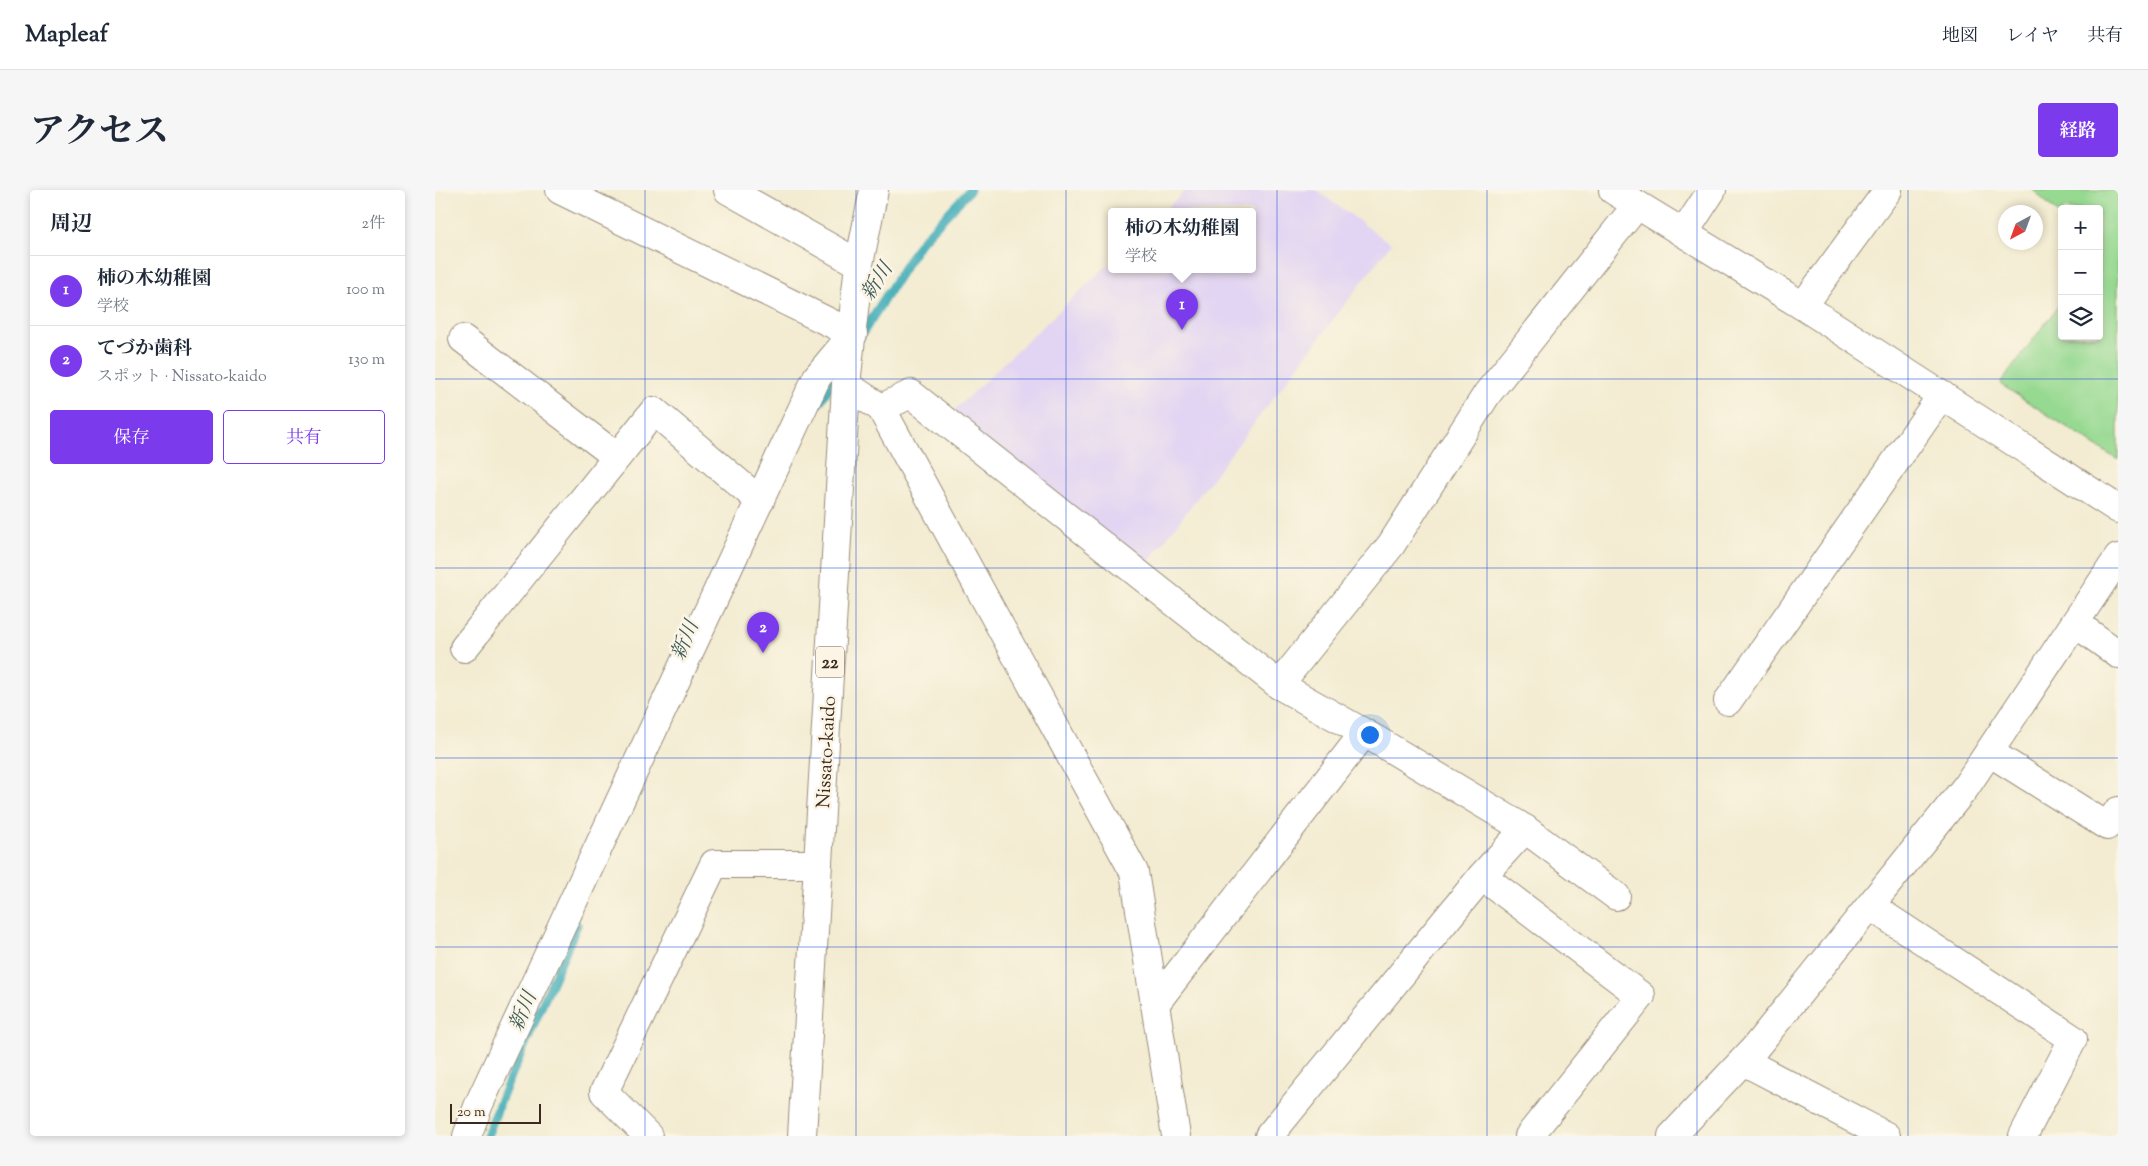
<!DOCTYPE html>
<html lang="ja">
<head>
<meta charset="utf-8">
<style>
	:root { --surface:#fff; --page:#f6f6f7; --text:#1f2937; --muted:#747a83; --line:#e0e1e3; --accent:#7c3aed }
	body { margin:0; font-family:"Sorts Mill Goudy","Noto Serif JP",serif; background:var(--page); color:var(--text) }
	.controls { position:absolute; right:15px; top:15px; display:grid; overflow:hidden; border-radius:5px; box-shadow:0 2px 8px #0003 }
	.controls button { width:45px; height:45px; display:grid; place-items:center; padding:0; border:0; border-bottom:1px solid var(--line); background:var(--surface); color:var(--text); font:25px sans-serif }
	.compass { position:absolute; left:1563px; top:15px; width:45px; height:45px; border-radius:50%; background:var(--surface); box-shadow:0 2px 8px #0003; rotate:221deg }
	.scale { position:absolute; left:15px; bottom:12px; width:91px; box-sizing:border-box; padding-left:5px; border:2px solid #3b2a1e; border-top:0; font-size:14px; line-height:18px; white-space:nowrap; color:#3b2a1e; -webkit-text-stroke:4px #fcf5e5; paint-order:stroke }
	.you { position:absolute; left:934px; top:544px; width:18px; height:18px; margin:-12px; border:4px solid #fff; border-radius:50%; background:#1a73e8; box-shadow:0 0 0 8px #1a73e833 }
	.badge { display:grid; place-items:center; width:32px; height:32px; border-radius:50%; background:var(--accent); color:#fff; font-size:16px; font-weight:700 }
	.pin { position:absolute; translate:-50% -41px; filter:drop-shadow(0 1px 2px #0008) }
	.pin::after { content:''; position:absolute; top:26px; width:18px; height:15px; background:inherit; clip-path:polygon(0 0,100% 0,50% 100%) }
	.popup { position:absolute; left:673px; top:18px; width:148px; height:65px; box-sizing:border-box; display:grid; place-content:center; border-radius:5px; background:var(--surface); filter:drop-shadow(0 1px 4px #0005); font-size:16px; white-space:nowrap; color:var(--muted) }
	.popup b { font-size:19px; color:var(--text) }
	.popup::after { content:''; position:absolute; left:50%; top:100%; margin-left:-10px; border:10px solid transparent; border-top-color:var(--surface) }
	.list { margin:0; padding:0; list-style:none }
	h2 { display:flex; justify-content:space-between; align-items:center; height:65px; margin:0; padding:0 20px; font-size:21px }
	h2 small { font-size:16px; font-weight:400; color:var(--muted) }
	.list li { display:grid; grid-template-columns:32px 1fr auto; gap:15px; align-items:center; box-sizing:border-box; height:70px; padding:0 20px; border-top:1px solid var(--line) }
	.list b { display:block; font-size:19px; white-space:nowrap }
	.list p { margin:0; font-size:16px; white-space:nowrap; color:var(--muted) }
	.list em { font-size:16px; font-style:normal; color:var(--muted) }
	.actions { display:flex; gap:10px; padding:15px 20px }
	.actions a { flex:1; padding:11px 0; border:1px solid var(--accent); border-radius:5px; text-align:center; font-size:18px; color:var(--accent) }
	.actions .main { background:var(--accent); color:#fff }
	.icon { flex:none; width:28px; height:28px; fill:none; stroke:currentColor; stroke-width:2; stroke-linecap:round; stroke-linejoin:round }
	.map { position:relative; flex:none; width:1683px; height:946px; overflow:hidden; border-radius:5px }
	header { display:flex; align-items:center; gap:30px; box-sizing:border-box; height:70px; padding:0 25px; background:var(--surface); border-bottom:1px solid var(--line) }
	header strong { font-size:24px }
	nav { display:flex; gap:28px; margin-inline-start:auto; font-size:18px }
	.intro { display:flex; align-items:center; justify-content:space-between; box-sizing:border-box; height:120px; padding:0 30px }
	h1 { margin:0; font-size:35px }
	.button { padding:12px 22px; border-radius:5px; background:var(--accent); color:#fff; font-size:18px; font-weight:700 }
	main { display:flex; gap:30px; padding:0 30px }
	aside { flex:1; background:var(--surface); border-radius:5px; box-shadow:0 2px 8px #0003 }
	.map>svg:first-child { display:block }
</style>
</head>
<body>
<header>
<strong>Mapleaf</strong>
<nav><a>地図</a><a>レイヤ</a><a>共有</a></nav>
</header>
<div class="intro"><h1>アクセス</h1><a class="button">経路</a></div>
<main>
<aside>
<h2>周辺<small>2件</small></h2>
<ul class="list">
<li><span class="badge">1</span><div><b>柿の木幼稚園</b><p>学校</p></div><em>100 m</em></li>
<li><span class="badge">2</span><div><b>てづか歯科</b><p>スポット · Nissato-kaido</p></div><em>130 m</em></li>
</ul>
<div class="actions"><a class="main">保存</a><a>共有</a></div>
</aside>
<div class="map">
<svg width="1683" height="946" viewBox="0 0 1683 946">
	<rect width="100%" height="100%" fill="#fcf5e5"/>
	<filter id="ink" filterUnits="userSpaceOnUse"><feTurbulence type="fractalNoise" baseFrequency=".02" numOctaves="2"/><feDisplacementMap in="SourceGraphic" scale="10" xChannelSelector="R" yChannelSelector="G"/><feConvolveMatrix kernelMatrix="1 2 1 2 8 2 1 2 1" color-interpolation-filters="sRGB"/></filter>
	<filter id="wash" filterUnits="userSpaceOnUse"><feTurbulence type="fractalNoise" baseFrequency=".0096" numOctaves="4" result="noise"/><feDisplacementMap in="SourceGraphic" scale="20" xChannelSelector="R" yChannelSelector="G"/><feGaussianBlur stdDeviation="1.12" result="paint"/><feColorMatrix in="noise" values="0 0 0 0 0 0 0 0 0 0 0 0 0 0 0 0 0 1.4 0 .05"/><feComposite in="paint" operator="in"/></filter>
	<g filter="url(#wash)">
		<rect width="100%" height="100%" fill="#f3ecd2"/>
		<path fill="#e2d4f3" d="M751 0H881L956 54 708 379 513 226 677 71V79H817V21H729Z"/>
		<path fill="#96d991" stroke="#688258" d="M1598 0H1683V270L1565 194 1627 111V146H1664V19H1627V27Z"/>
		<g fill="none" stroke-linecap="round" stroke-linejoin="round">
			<g stroke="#3aaab7" stroke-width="9">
				<path d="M425 147 485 53 535 0"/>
				<path d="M384 213 404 181"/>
				<path d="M52 946 70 900 142 735"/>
			</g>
		</g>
	</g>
	<g filter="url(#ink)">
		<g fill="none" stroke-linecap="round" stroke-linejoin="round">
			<g stroke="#978b78" stroke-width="30">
				<g id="street">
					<path d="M293 0 424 74"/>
					<path d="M1178 0 1368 116 1683 319"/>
					<path d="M1249 43 1277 0"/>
					<path d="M1368 116 1453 0"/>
					<path d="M28 149 182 267"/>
					<path d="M411 195 446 218 699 682 741 946"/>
					<path d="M446 218 476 204 844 495 940 549 1090 639 1181 706"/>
					<path d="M1640 433 1683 464"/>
					<path d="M29 458 219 221 325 311"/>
					<path d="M844 495 956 355 1052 204 1202 15"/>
					<path d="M1293 511 1507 205"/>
					<path d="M1554 562 1672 636 1683 621"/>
					<path d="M1090 639 1047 686 1206 806 1094 946"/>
					<path d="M1435 716 1638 849 1588 946"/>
					<path d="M720 814 929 543"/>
					<path d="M1308 871 1451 946"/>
					<path d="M32 946 44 914 382 187 418 144 125 0"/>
					<path d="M213 946 169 902 279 674H383"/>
					<path d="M834 946 1047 686"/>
					<path d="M1237 946 1319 859 1530 598 1683 368"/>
				</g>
			</g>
			<g stroke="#978b78" stroke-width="30">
				<path id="primary" d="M367 946 411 195 424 74 439 0"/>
			</g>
			<use href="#street" stroke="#fff" stroke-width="28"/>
			<use href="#primary" stroke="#fff" stroke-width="28"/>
		</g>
	</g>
	<path fill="none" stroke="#1d4ed8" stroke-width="1" stroke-opacity="0.55" d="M210 0V946M421 0V946M631 0V946M842 0V946M1052 0V946M1262 0V946M1473 0V946M0 189H1683M0 378H1683M0 568H1683M0 757H1683"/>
	<g text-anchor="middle" stroke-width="5" stroke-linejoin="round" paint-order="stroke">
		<rect fill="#fcf5e5" stroke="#75675a" stroke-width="1" x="381" y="456.5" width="28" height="31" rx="4"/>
		<g font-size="18" font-weight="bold" fill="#3b2a1e">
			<text x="395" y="478">22</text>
		</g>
		<g font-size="19" fill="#3b2a1e" stroke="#fcf5e5">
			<text transform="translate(390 562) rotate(-87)" y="7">Nissato-kaido</text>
		</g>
		<g font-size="20" font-style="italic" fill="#3b5d5b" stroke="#fcf5e5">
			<text transform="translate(441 91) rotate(-57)" y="7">新川</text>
			<text transform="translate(249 450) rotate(-67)" y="7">新川</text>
			<text transform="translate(87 821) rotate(-67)" y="7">新川</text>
		</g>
	</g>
</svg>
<div class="controls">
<button>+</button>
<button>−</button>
<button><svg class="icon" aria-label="layers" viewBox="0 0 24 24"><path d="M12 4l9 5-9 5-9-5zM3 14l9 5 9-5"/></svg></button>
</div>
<svg class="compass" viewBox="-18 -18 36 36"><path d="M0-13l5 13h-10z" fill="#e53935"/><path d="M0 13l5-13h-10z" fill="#747a83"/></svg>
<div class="scale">20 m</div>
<div class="you"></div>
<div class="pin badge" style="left:747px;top:140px">1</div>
<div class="popup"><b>柿の木幼稚園</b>学校</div>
<div class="pin badge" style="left:328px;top:463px">2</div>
</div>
</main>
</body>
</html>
